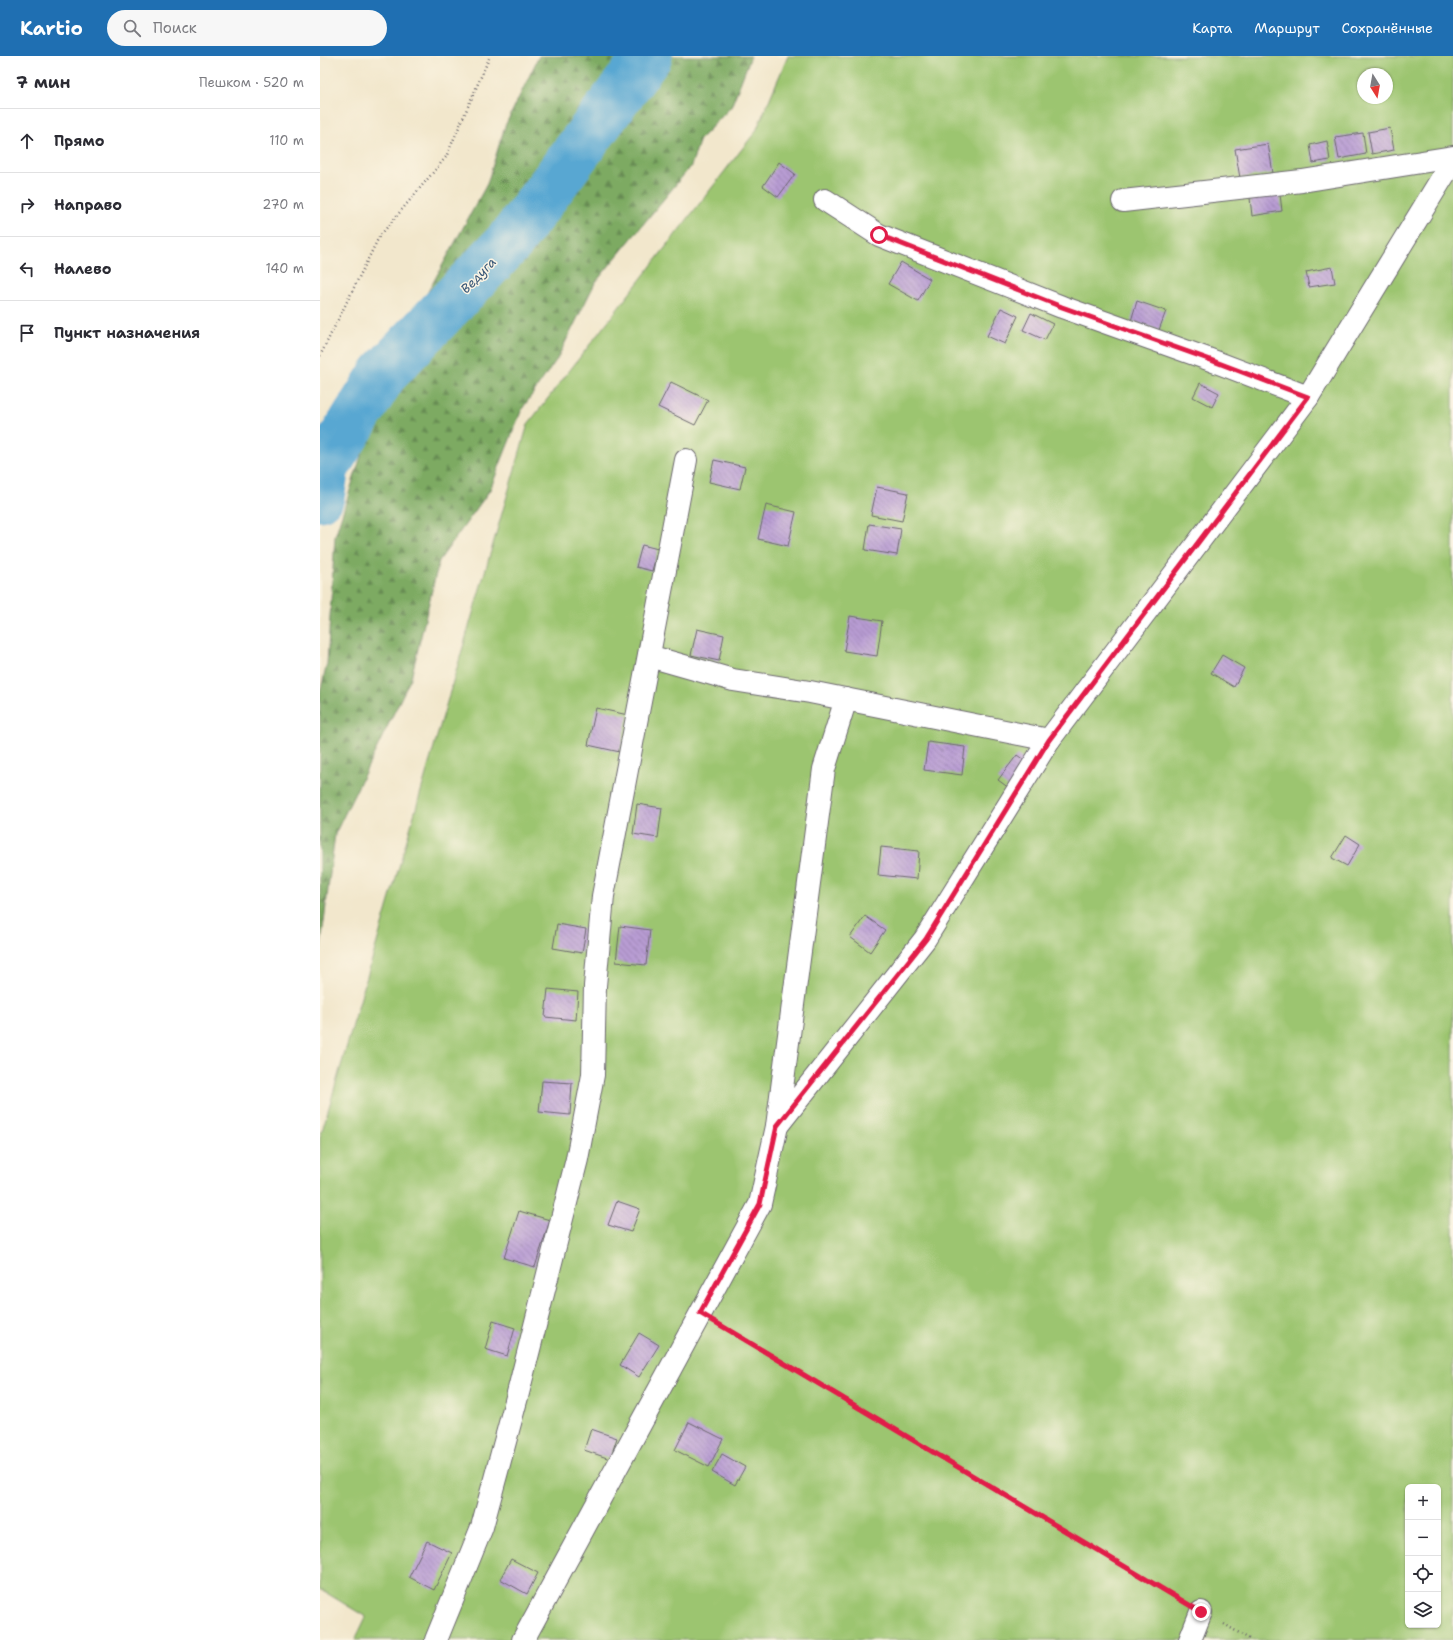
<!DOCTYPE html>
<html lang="ru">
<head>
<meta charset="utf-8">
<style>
	:root { --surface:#fff; --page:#f7f7f7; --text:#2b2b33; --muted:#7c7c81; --line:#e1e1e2; --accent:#1f6fb2 }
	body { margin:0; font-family:"Shantell Sans",sans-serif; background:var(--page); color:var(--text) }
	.controls { position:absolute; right:12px; bottom:12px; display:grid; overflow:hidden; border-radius:6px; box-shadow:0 1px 3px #0004 }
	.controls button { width:36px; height:36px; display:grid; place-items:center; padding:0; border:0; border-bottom:1px solid var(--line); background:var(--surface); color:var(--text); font:20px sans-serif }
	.compass { position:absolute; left:1037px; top:12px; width:36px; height:36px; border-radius:50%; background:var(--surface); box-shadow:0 1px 3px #0004; rotate:169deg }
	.stop { position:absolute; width:12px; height:12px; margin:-9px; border:3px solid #e11d48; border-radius:50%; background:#fff }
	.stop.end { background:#e11d48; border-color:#fff; box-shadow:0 1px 4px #0008 }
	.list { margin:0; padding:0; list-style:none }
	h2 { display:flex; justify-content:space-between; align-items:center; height:52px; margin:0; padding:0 16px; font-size:17px }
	h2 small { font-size:13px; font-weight:400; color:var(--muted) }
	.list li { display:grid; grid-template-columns:26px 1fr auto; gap:12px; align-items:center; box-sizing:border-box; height:64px; padding:0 16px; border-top:1px solid var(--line) }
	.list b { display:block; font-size:15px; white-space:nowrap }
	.list em { font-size:13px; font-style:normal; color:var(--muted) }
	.icon { flex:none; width:22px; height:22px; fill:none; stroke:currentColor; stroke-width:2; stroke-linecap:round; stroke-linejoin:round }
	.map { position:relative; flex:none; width:1133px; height:1584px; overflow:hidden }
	header { display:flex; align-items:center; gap:24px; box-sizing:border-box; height:56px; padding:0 20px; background:var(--accent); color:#fff }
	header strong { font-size:19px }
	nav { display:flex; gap:22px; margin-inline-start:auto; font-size:14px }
	.search { width:280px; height:36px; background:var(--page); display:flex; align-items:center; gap:10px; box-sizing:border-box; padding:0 14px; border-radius:22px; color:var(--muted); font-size:15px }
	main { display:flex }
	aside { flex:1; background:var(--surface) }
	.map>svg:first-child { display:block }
</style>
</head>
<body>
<header>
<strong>Kartio</strong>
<div class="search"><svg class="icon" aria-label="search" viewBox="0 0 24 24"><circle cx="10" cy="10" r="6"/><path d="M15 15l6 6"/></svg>Поиск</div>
<nav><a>Карта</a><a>Маршрут</a><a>Сохранённые</a></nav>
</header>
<main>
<aside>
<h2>7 мин<small>Пешком · 520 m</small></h2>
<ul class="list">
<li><svg class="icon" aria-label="ahead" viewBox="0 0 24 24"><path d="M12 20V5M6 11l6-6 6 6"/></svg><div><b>Прямо</b></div><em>110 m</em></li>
<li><svg class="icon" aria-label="right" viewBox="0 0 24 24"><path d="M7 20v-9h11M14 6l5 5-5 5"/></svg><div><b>Направо</b></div><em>270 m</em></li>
<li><svg class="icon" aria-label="left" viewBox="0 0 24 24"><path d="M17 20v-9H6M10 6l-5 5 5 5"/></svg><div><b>Налево</b></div><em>140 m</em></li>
<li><svg class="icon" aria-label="arrive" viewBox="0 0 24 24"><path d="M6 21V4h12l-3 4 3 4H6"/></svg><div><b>Пункт назначения</b></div></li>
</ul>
</aside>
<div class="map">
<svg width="1133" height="1584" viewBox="0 0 1133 1584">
	<defs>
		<pattern id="forest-firs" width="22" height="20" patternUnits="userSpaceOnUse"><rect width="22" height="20" fill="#7daa62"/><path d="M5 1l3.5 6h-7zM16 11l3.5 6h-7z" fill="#668a52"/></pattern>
		<pattern id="building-back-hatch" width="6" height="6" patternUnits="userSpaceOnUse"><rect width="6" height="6" fill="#b89cd3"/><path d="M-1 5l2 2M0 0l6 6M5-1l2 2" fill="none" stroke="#957fac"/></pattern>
	</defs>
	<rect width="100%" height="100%" fill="#fcf5e5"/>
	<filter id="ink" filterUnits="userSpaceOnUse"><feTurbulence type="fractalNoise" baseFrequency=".025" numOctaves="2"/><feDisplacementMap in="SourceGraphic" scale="8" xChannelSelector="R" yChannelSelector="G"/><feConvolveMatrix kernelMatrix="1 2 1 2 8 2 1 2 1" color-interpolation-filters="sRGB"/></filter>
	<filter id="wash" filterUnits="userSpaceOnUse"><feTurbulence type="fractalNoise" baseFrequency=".012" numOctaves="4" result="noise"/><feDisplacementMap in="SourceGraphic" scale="16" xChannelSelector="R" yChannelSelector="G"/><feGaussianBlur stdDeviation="0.9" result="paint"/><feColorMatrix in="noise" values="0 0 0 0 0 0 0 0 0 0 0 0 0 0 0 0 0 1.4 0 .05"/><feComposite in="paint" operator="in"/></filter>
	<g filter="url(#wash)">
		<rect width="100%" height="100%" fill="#f2e7cc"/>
		<path fill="url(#forest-firs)" stroke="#50664e" d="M219 0H431L411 51 380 83 371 110 275 227 237 303 202 353 170 434 119 505 91 622 15 778 0 897V636L7 608 15 480 75 296 167 128 185 70Z"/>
		<path fill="#9cc570" stroke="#5f7456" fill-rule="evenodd" d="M468 0H1133V1584H35L46 1561 0 1533V1082L208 368 436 75ZM1043 18H1067V42H1043ZM1088 1431H1118V1569H1088Z"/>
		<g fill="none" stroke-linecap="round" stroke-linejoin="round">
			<path stroke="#59a7d2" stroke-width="49" d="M0 441 5 411 63 318 192 183 328 0"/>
		</g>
		<g id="blocks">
			<g fill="url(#building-back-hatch)">
				<path d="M1070 72 1074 94 1052 98 1048 76Z"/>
				<path d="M1043 77 1046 98 1019 103 1015 81Z"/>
				<path d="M1007 85 1010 104 993 107 990 89Z"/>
				<path d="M948 88 953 117 920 122 915 93Z"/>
				<path d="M459 106 475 118 458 141 443 130Z"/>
				<path d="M960 138 962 155 932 160 930 142Z"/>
				<path d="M581 206 610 223 598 245 568 228Z"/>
				<path d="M1012 211 1015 227 989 231 986 216Z"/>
				<path d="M817 245 846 255 839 274 811 265Z"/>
				<path d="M681 252 698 260 685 288 667 280Z"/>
				<path d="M711 257 733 268 725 284 703 274Z"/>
				<path d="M351 326 388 344 375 369 338 351Z"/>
				<path d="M880 327 899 337 892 351 873 341Z"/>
				<path d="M394 404 425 411 420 433 389 426Z"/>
				<path d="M557 431 588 437 582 465 551 459Z"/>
				<path d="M446 449 476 456 468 490 438 483Z"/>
				<path d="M549 468 581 473 577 499 545 494Z"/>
				<path d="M322 489 338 493 332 515 316 511Z"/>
				<path d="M530 560 562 565 557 600 524 595Z"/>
				<path d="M377 573 404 579 399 605 371 599Z"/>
				<path d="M902 599 924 612 914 631 891 617Z"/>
				<path d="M276 652 308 659 300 696 268 689Z"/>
				<path d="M608 686 645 691 642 719 604 714Z"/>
				<path d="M697 699 708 707 689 732 678 724Z"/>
				<path d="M317 748 342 752 338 782 313 778Z"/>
				<path d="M1026 779 1040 788 1027 810 1012 802Z"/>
				<path d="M561 791 599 795 597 823 558 819Z"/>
				<path d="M545 860 565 874 550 896 530 881Z"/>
				<path d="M237 868 266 873 262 897 233 892Z"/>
				<path d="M300 870 330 874 326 909 296 906Z"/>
				<path d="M228 933 258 936 256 964 225 961Z"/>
				<path d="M222 1025 252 1027 250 1059 219 1056Z"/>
				<path d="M297 1145 320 1153 311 1176 288 1169Z"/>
				<path d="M199 1155 230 1164 215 1211 184 1202Z"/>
				<path d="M173 1265 195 1272 187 1300 165 1293Z"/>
				<path d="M319 1277 339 1289 319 1321 300 1309Z"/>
				<path d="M369 1366 403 1383 389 1411 355 1394Z"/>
				<path d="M271 1373 297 1382 290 1403 264 1394Z"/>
				<path d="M402 1398 425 1411 415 1429 392 1416Z"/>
				<path d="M107 1485 132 1497 114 1534 89 1521Z"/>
				<path d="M191 1503 218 1517 207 1538 180 1523Z"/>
			</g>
		</g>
	</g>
	<g filter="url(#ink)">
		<use href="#blocks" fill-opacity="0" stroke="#6b676e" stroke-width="1"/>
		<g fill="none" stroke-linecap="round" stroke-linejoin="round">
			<g stroke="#6b676e" stroke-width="24">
				<g id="minor">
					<path d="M505 144 559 179 742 251 888 303 988 341"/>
					<path d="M803 145 982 125 1133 101"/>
					<path d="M329 600 413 624 490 636 729 684"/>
					<path d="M457 1070 605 883 729 684 988 341 1133 104"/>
					<path d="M116 1584 162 1471 197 1341 257 1103 273 1019 275 930 283 840 366 404"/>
					<path d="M203 1584 440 1148 457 1070 504 713 526 643"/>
					<path d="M870 1584 881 1556"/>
				</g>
			</g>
			<g stroke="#6b676e" stroke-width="2.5" stroke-dasharray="1 3" stroke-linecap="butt">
				<path d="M0 300 59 181 126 101 170 0"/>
				<path d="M402 1270 859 1543"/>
				<path d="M904 1568 931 1584"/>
			</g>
			<use href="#minor" stroke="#fff" stroke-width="22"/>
		</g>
	</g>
	<g fill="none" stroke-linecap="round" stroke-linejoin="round" filter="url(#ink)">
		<path stroke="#e11d48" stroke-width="5" d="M559 179 742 251 888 303 988 341 729 684 606 883 457 1070 440 1148 380 1257 881 1556"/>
	</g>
	<g text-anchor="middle" stroke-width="3" stroke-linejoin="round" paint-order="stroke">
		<g font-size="13" font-style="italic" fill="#385777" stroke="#fcf5e5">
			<text transform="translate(158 219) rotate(-46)" y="5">Ведуга</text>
		</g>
	</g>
</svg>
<div class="controls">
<button>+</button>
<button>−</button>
<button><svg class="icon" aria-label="locate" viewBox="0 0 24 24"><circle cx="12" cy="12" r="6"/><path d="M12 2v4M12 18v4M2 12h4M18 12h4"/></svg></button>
<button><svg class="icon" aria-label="layers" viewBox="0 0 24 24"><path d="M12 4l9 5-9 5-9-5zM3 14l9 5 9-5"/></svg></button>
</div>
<svg class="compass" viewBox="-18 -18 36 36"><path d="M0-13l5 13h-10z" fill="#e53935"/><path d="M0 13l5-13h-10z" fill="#7c7c81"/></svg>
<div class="stop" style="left:559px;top:179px"></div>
<div class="stop end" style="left:881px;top:1556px"></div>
</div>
</main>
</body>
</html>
